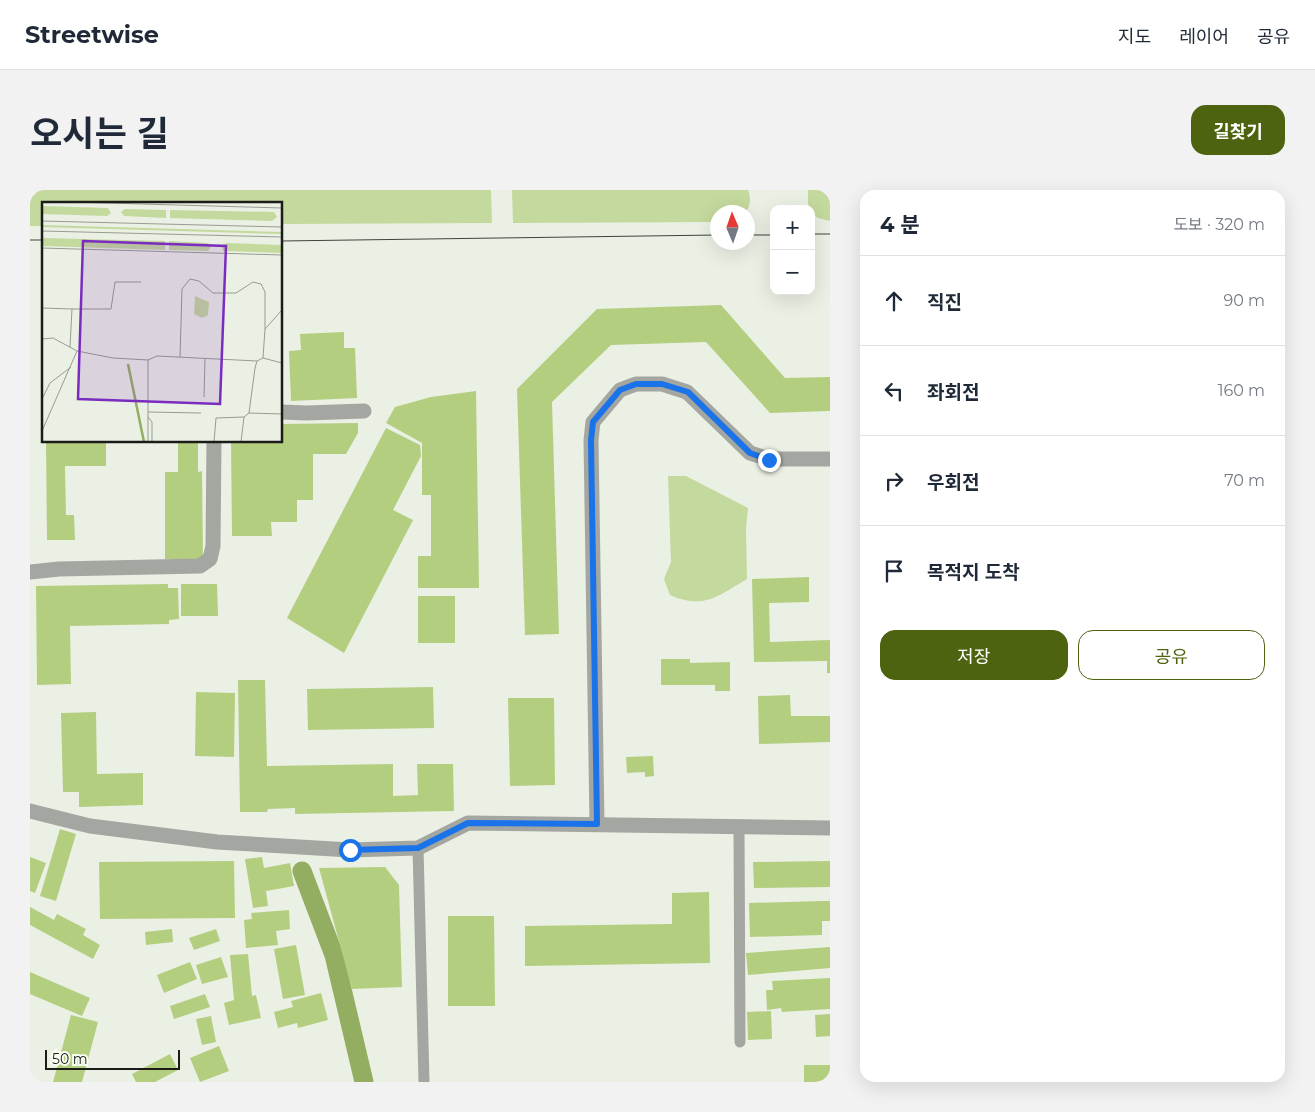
<!DOCTYPE html>
<html lang="ko">
<head>
<meta charset="utf-8">
<style>
	:root { --surface:#fff; --page:#f2f2f3; --text:#1f2937; --muted:#747a83; --line:#e0e1e3; --accent:#4d630f }
	body { margin:0; font-family:Montserrat,"Noto Sans KR",sans-serif; background:var(--page); color:var(--text) }
	.controls { position:absolute; right:15px; top:15px; display:grid; overflow:hidden; border-radius:10px; box-shadow:0 5px 20px #0002 }
	.controls button { width:45px; height:45px; display:grid; place-items:center; padding:0; border:0; border-bottom:1px solid var(--line); background:var(--surface); color:var(--text); font:25px sans-serif }
	.compass { position:absolute; left:680px; top:15px; width:45px; height:45px; border-radius:50%; background:var(--surface); box-shadow:0 5px 20px #0002; rotate:358deg }
	.scale { position:absolute; left:15px; bottom:12px; width:135px; box-sizing:border-box; padding-left:5px; border:2px solid #1b1c18; border-top:0; font-size:14px; line-height:18px; white-space:nowrap; color:#1b1c18; -webkit-text-stroke:4px #f8fdf1; paint-order:stroke }
	.stop { position:absolute; width:15px; height:15px; margin:-11px; border:4px solid #1a73e8; border-radius:50%; background:#fff }
	.stop.end { background:#1a73e8; border-color:#fff; box-shadow:0 1px 5px #0008 }
	.list { margin:0; padding:0; list-style:none }
	h2 { display:flex; justify-content:space-between; align-items:center; height:65px; margin:0; padding:0 20px; font-size:21px }
	h2 small { font-size:16px; font-weight:400; color:var(--muted) }
	.list li { display:grid; grid-template-columns:32px 1fr auto; gap:15px; align-items:center; box-sizing:border-box; height:90px; padding:0 20px; border-top:1px solid var(--line) }
	.list b { display:block; font-size:19px; white-space:nowrap }
	.list em { font-size:16px; font-style:normal; color:var(--muted) }
	.actions { display:flex; gap:10px; padding:15px 20px }
	.actions a { flex:1; padding:11px 0; border:1px solid var(--accent); border-radius:15px; text-align:center; font-size:18px; color:var(--accent) }
	.actions .main { background:var(--accent); color:#fff }
	.icon { flex:none; width:28px; height:28px; fill:none; stroke:currentColor; stroke-width:2; stroke-linecap:round; stroke-linejoin:round }
	.map { position:relative; flex:none; width:800px; height:892px; overflow:hidden; border-radius:15px }
	header { display:flex; align-items:center; gap:30px; box-sizing:border-box; height:70px; padding:0 25px; background:var(--surface); border-bottom:1px solid var(--line) }
	header strong { font-size:24px }
	nav { display:flex; gap:28px; margin-inline-start:auto; font-size:18px }
	.intro { display:flex; align-items:center; justify-content:space-between; box-sizing:border-box; height:120px; padding:0 30px }
	h1 { margin:0; font-size:35px }
	.button { padding:12px 22px; border-radius:15px; background:var(--accent); color:#fff; font-size:18px; font-weight:700 }
	main { display:flex; gap:30px; padding:0 30px }
	aside { flex:1; background:var(--surface); border-radius:15px; box-shadow:0 5px 20px #0002 }
	.map>svg:first-child { display:block }
</style>
</head>
<body>
<header>
<strong>Streetwise</strong>
<nav><a>지도</a><a>레이어</a><a>공유</a></nav>
</header>
<div class="intro"><h1>오시는 길</h1><a class="button">길찾기</a></div>
<main>
<div class="map">
<svg width="800" height="892" viewBox="0 0 800 892">
	<rect width="100%" height="100%" fill="#ebf0e4"/>
	<g fill="#c4d99d">
		<path d="M0 0H461L462 33 251 34V14H14V36H0Z"/>
		<path d="M482 0H718C721 7 721 17 715 22H688L687 32 483 33Z"/>
		<path d="M778 0H800V31L788 28 782 23 781 19H780L778 14Z"/>
		<path d="M638 286H656L718 318 716 339 717 389C688 406 674 420 640 405L634 389 641 372Z"/>
	</g>
	<g fill="none" stroke-linecap="round" stroke-linejoin="round">
		<path stroke="#94ae61" stroke-width="19" d="M272 681 304 765 334 892"/>
	</g>
	<g fill="#b4ce80">
		<path d="M691 115 755 188 800 187V221L740 223 676 152 581 155 522 212 529 444 495 445 487 199 567 119Z"/>
		<path d="M314 142V158H325L327 208 261 211 259 161 271 160 270 144Z"/>
		<path d="M446 201 449 398H388V366H401V305H392V253L356 233 365 217 401 207Z"/>
		<path d="M328 233V243L316 264H283V310H267V332H241L242 346H202L201 251H251V234Z"/>
		<path d="M356 238 390 255 391 266 363 320 383 330 314 463 257 428Z"/>
		<path d="M16 251H76V276H35L36 325H44L45 350H17Z"/>
		<path d="M148 251H168V282L172 281 173 369H135V282H148Z"/>
		<path d="M779 387V412L739 413 740 452 800 450V483H797V471L724 472 722 389Z"/>
		<path d="M138 394V398H148L149 429 139 430V434L40 436 41 494 7 495 6 396Z"/>
		<path d="M151 394H187L188 426H151Z"/>
		<rect x="388" y="406" width="37" height="47"/>
		<path d="M631 469H660V473L700 472V501H685V495H631Z"/>
		<path d="M208 490H235L237 576 363 574V606L388 605 387 574H423L424 621 265 624V618L238 619 237 622H210Z"/>
		<path d="M403 497 404 538 278 540 277 499Z"/>
		<path d="M166 502 205 503 204 567 165 566Z"/>
		<path d="M760 505 761 526H800V552L729 554 728 506Z"/>
		<path d="M478 508H524L525 595 480 596Z"/>
		<path d="M66 522 67 584 113 583V615L49 617V602H33L31 523Z"/>
		<path d="M623 566 624 586 615 587V582L597 583 596 567Z"/>
		<path d="M30 639 46 644 26 711 10 706Z"/>
		<path d="M0 667 16 673 5 703 0 701Z"/>
		<path d="M232 667 234 678 260 673 264 696 236 701 238 716 223 718 215 669Z"/>
		<path d="M204 671 205 728 70 729 69 672Z"/>
		<path d="M800 671V697L724 698 723 672Z"/>
		<path d="M355 677 369 695 372 797 322 799 289 678Z"/>
		<path d="M679 702 680 773 495 776V736L642 734V703Z"/>
		<path d="M792 711H800V731H792V745L720 747 719 713Z"/>
		<path d="M0 717 24 730 27 724 56 739 53 745 70 755 63 769 0 735Z"/>
		<path d="M259 720 260 739 246 741 248 755 216 758 214 730 222 729 221 723Z"/>
		<path d="M418 726H464L465 816H418Z"/>
		<path d="M142 739 143 752 116 755 115 742Z"/>
		<path d="M186 739 190 751 164 760 159 748Z"/>
		<path d="M266 755 275 805 253 809 244 759Z"/>
		<path d="M800 757V778L718 785 716 763Z"/>
		<path d="M218 764 222 806 226 805 231 828 199 835 194 813 204 810 200 765Z"/>
		<path d="M191 767 198 787 172 794 166 775Z"/>
		<path d="M160 772 167 789 134 803 127 785Z"/>
		<path d="M0 782 60 808 52 826 0 804Z"/>
		<path d="M800 788V819L752 822 751 818 737 820 736 800H743L742 791Z"/>
		<path d="M291 803 298 830 268 838 267 833 248 838 244 822 263 817 261 811Z"/>
		<path d="M175 804 180 817 144 829 140 816Z"/>
		<path d="M741 821 742 849 718 850 717 822Z"/>
		<path d="M800 824V846L786 847 785 825Z"/>
		<path d="M41 825 68 832 52 892H23Z"/>
		<path d="M181 826 186 852 172 855 166 829Z"/>
		<path d="M189 856 199 881 170 892 160 868Z"/>
		<path d="M140 864 148 880 125 892H106L102 884Z"/>
		<rect x="774" y="875" width="26" height="17"/>
	</g>
	<g fill="none" stroke-linecap="round" stroke-linejoin="round">
		<g stroke="#a4a6a1" stroke-width="11">
			<path d="M709 636 710 852"/>
			<path d="M388 658 394 892"/>
		</g>
		<g stroke="#a4a6a1" stroke-width="15">
			<path d="M251 222 277 223 334 221"/>
			<path d="M0 382 29 379 170 376 180 369 183 356 184 251"/>
			<path d="M0 621 60 636 187 652 320 660 388 658 438 633 800 638"/>
			<path d="M567 634 561 250 563 232 590 200 606 194H632L657 202 720 263 739 269H800"/>
		</g>
		<g stroke="#41433d" stroke-width="1">
			<path d="M781 44H800"/>
			<path d="M718 45H744"/>
			<path d="M0 50H14"/>
			<path d="M251 51 688 45"/>
		</g>
	</g>
	<g fill="none" stroke-linecap="round" stroke-linejoin="round">
		<path stroke="#1a73e8" stroke-width="6" d="M320 660 388 658 438 633 567 634 561 250 563 232 590 200 606 194H632L658 202 720 263 739 270"/>
	</g>
	<g transform="translate(12 12)">
		<rect width="240" height="240" fill="#ebf0e4"/>
		<path d="M0 4 66 6 69 11 65 14 0 12ZM83 7 124 8V16L82 14 79 10ZM128 8 232 10 235 15 230 19 128 16ZM0 23 240 30V32L0 25ZM0 36 123 39V48L0 44ZM127 39 166 41 169 45 166 49 127 48ZM185 41 240 43V51L181 49 180 43ZM153 94 167 100 166 113 160 116 152 112Z" fill="#c4d99d"/>
		<path fill="none" stroke="#94ae61" stroke-width="2.5" d="M86 162 102 240"/>
		<path fill="none" stroke="#989b92" stroke-width="1" d="M30 0 240 6M0 19 240 25M0 29 240 35M0 46 240 53M0 106 30 107 28 145M30 107H69L73 80H99M240 108 223 127 221 156 215 159 213 166 207 211 240 212M0 137 11 136 35 149 71 156 106 158 115 154 215 159M138 155 140 87 148 77 157 79 171 91H194L211 80 219 82 223 90V127M221 156 240 161M1 195 8 181 29 165M162 195 163 156M106 210 159 211M106 215 110 220V240M0 229 35 149M106 240V158M172 240 174 216 202 215 207 211M199 240 202 215"/>
		<path fill="#7b2cbf" fill-opacity="0.15" stroke="#7b2cbf" stroke-width="2.5" d="M41 39 184 44 178 202 36 197Z"/>
		<rect width="240" height="240" fill="none" stroke="#1b1c18" stroke-width="2.5"/>
	</g>
</svg>
<div class="controls">
<button>+</button>
<button>−</button>
</div>
<svg class="compass" viewBox="-18 -18 36 36"><path d="M0-13l5 13h-10z" fill="#e53935"/><path d="M0 13l5-13h-10z" fill="#747a83"/></svg>
<div class="scale">50 m</div>
<div class="stop" style="left:320px;top:660px"></div>
<div class="stop end" style="left:739px;top:270px"></div>
</div>
<aside>
<h2>4 분<small>도보 · 320 m</small></h2>
<ul class="list">
<li><svg class="icon" aria-label="ahead" viewBox="0 0 24 24"><path d="M12 20V5M6 11l6-6 6 6"/></svg><div><b>직진</b></div><em>90 m</em></li>
<li><svg class="icon" aria-label="left" viewBox="0 0 24 24"><path d="M17 20v-9H6M10 6l-5 5 5 5"/></svg><div><b>좌회전</b></div><em>160 m</em></li>
<li><svg class="icon" aria-label="right" viewBox="0 0 24 24"><path d="M7 20v-9h11M14 6l5 5-5 5"/></svg><div><b>우회전</b></div><em>70 m</em></li>
<li><svg class="icon" aria-label="arrive" viewBox="0 0 24 24"><path d="M6 21V4h12l-3 4 3 4H6"/></svg><div><b>목적지 도착</b></div></li>
</ul>
<div class="actions"><a class="main">저장</a><a>공유</a></div>
</aside>
</main>
</body>
</html>
